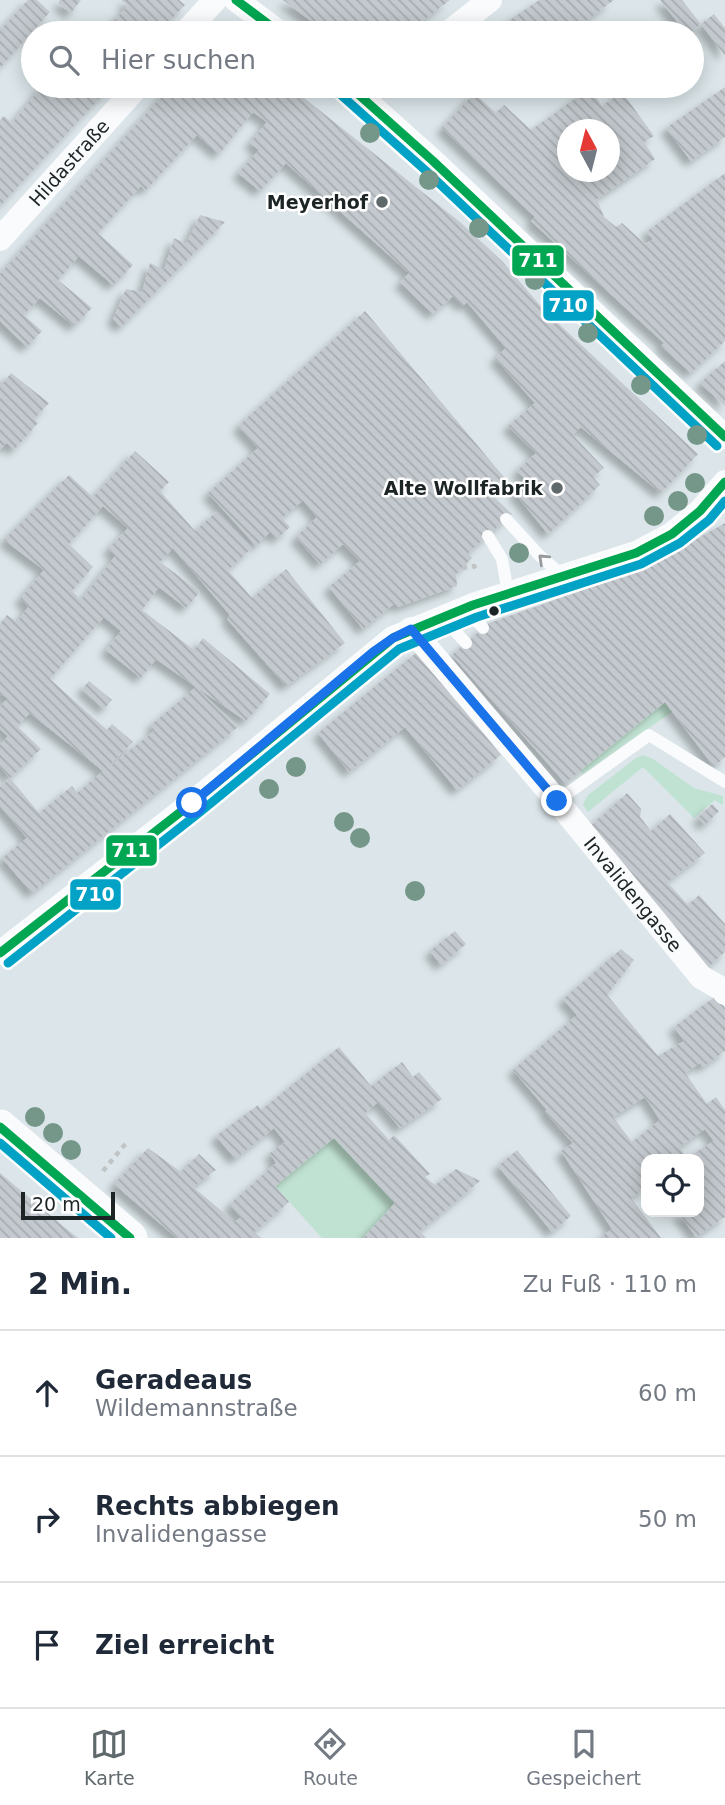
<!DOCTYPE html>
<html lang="de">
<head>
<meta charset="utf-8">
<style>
	:root { --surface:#fff; --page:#f2f2f3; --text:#1f2937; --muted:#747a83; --line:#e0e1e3; --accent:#5f686b }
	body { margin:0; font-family:"DejaVu Sans",sans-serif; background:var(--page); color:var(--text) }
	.controls { position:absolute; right:21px; bottom:21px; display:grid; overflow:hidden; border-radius:14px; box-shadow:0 4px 18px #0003 }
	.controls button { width:63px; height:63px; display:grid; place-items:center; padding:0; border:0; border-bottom:2px solid var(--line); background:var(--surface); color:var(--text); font:35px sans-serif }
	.compass { position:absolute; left:557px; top:119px; width:63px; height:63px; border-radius:50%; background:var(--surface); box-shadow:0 4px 18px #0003; rotate:353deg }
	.scale { position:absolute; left:21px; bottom:18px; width:94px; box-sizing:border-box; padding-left:7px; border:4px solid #1c2426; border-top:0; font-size:19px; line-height:24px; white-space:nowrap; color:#1c2426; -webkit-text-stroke:5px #fff; paint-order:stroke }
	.stop { position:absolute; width:21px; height:21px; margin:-16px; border:5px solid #1a73e8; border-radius:50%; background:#fff }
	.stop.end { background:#1a73e8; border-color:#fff; box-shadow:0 2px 7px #0008 }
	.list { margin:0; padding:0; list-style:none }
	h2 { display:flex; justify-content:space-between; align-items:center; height:91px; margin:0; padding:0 28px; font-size:30px }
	h2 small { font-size:23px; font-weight:400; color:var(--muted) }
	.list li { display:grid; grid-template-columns:46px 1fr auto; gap:21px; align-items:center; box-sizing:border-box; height:126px; padding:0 28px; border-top:2px solid var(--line) }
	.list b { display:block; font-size:26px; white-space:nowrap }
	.list p { margin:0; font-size:23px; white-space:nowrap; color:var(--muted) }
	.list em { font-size:23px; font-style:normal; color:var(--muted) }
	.icon { flex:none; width:38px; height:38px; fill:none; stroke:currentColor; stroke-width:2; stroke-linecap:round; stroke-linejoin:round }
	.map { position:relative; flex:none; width:725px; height:1238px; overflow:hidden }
	.search { position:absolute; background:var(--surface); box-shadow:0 4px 18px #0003; left:21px; right:21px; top:21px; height:77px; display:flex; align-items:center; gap:18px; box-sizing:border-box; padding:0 24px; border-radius:38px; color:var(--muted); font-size:26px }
	.sheet { height:469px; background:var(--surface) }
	nav { display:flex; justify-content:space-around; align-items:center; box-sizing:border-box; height:98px; border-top:2px solid var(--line); background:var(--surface); font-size:19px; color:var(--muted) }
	nav a { display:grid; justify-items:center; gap:4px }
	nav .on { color:var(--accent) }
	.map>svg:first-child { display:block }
</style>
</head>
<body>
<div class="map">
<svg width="725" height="1238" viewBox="0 0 725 1238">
	<defs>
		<pattern id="building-back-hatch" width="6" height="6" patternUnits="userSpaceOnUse" patternTransform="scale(1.75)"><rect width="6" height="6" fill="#c3c9ce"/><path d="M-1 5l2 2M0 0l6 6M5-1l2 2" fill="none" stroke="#a7acb1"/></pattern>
		<filter id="shadow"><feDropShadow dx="-6" dy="6" stdDeviation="3.5" flood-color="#0004"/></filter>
	</defs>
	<rect width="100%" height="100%" fill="#dce6ea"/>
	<g fill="#c0e2d2">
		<path d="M665 702 672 712 583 774 580 771Z"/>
		<path d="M643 755 653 759 694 788 723 796V804L722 805 715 800 694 818 643 767 588 812 583 805 587 796 636 758Z"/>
		<path d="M334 1138 395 1203 363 1238H322L275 1186Z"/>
	</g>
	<g fill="url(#building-back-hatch)" fill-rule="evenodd" filter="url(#shadow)">
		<path d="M28 0H37L50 12 0 68V30Z"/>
		<path d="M60 0H81L71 13 58 3Z"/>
		<path d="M121 0H179L185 5 158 33H102L128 6Z"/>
		<path d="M283 0H450L407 33H327Z"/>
		<path d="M539 0H614L569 33H562L559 29 554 33H491Z"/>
		<path d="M660 0H682L701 24 714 14 725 28V56L701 24 690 33H686Z"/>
		<path d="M42 86H111L0 206V120L4 116 12 123Z"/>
		<path d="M171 86H289L460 222 503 262 544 310 698 454 661 493 581 427 573 435 604 468 593 477 600 485 548 534 514 492 527 481 517 471 536 453 508 426 535 403 495 358 506 348 467 302 463 306 453 296 433 314 400 282 409 273 286 163 260 191 238 173 259 150 250 143 267 122 253 112 219 154 197 135 146 190 141 186 98 233 133 265 113 285 79 256 58 280 92 308 74 326 40 298 24 315 42 331 27 347 0 321V274Z"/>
		<path d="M725 87V137L691 161 666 128Z"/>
		<path d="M590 88 602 106 622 92 654 136 644 142 655 159 597 199 604 217 616 227 622 223 645 244 653 239 646 232 725 173V341L691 373 661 346 664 343 531 221 535 217 442 128 474 93 496 113 504 105 531 130ZM568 130H610V172H568Z"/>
		<path d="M200 215 225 222 121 327 113 319 126 289 142 292 150 263 164 270 174 238 186 244Z"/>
		<path d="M365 311 509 483 494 497 512 514 468 553 472 558 456 574 457 586 398 607 395 603 363 629 329 587 360 561 343 544 320 564 296 537 317 517 303 500 282 518 290 527 277 539 270 532 256 546 208 493 258 448 238 426Z"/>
		<path d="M725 361V406L700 383Z"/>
		<path d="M11 373 49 403 34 419 38 423 14 450 7 443 0 450V381L3 383Z"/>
		<path d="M135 451 169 482 160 491 195 531 217 511 252 548 228 570 252 598 286 569 345 643 286 686 227 619 230 615 173 548 160 562 200 592 186 608 159 587 142 610 194 650 203 638 270 694 246 721 196 687 238 727 32 893 2 858 27 838 0 806V787L10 778 39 813 72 786 77 793 103 771 30 713 17 726 41 749 10 778 0 767V744L8 736 0 729V706L8 698 0 694V624L7 615 17 622 29 606 20 599 44 570 4 540 69 475 93 497ZM103 506 128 528 108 549 116 555 81 600 72 591 93 567 69 544ZM104 617 121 631 106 650 141 678 156 659 196 687 151 725 155 730 105 770 133 742 112 724 107 730 50 679Z"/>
		<path d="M725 523V757L714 767 665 702 565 783 452 655 489 623 643 569Z"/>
		<path d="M417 652 501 755 457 790 405 727 349 772 318 733Z"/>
		<path d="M89 681 112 700 104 709 82 689Z"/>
		<path d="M627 793 641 809 640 817 651 831 670 814 705 853 667 882 688 905 699 895 725 924V952L707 968 588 828Z"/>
		<path d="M712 804 719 811 705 825 698 818Z"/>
		<path d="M455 931 466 944 441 965 430 951Z"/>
		<path d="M621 949 634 960 607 995 658 1056 684 1041 674 1027 713 998 716 997 725 1008V1051L703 1067 700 1063 685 1073 707 1104 716 1097 725 1110V1217L696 1237 678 1212H699V1159H646V1188L631 1198 661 1238H599L612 1229 561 1151 573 1143 545 1112 547 1110 513 1070 577 1015 563 999ZM645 1097 660 1120 632 1142 613 1117ZM705 1129 714 1141 687 1158 679 1147Z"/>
		<path d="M339 1047 371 1086 402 1062 413 1077 419 1072 442 1099 400 1128 378 1102 365 1113 389 1140 394 1135 430 1174 425 1177 435 1185 456 1169 480 1181 420 1231 426 1238H363L395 1203 334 1138 275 1186 289 1202 254 1232 261 1238H177L114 1184 148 1148 181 1172 199 1154 216 1170 193 1187 235 1222 241 1217 229 1205 276 1163 270 1153 285 1142 274 1128 235 1159 216 1136 258 1105 261 1110Z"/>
		<path d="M517 1150 571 1216 552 1232 498 1166Z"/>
		<path d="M0 1173 63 1226 78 1238H0Z"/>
	</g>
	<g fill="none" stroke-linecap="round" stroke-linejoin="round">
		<g stroke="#c1c4c5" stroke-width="4.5" stroke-dasharray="5 5" stroke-linecap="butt">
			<path d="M462 568 474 566 478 572"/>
			<path d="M103 1171 127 1142"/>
		</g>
		<g stroke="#fafbfc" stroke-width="12">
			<path d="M506 519 539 555 563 576"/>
			<path d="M488 536 502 559 508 593"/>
			<path d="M465 608 483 628"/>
			<path d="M442 617 466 643"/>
			<path d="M557 801 649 735 725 782"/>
		</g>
		<g stroke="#fafbfc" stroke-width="24">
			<path d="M236 0 280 33"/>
			<path d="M185 33 215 0"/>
			<path d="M448 33 490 0"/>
			<path d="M349 86 433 161 725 437"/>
			<path id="s1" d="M0 239 138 86"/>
			<path id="s2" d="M411 629 557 801 701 977 722 989 725 993"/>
			<path d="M0 953 192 803 393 638 473 605 636 553 672 534 700 511 725 482"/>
		</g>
		<path stroke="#fafbfc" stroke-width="35" d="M0 1127 130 1238"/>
		<g stroke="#fff" stroke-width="14">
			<g id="bus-1">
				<path d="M236 0 280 33"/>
				<path d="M349 86 433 161 725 437"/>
				<path d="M0 953 192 803 393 638 473 605 636 553 672 534 700 511 725 482"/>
				<path d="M0 1127 130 1238"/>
			</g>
		</g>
		<g stroke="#fff" stroke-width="14">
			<g id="bus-2">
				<path d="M341 95 425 170 717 446"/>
				<path d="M8 963 200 812 399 649 477 617 641 564 680 543 709 520 725 501"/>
				<path d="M0 1143 111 1238"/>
			</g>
		</g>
		<use href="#bus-1" stroke="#00a651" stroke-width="9"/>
		<use href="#bus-2" stroke="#01a2c6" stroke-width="9"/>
	</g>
	<g fill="#749789">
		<circle cx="370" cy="133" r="10"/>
		<circle cx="429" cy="180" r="10"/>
		<circle cx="479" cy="228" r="10"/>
		<circle cx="535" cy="280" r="10"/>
		<circle cx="588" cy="333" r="10"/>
		<circle cx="641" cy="385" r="10"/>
		<circle cx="697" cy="435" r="10"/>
		<circle cx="695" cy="483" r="10"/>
		<circle cx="678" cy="501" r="10"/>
		<circle cx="654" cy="516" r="10"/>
		<circle cx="519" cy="553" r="10"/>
		<circle cx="296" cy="767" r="10"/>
		<circle cx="269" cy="789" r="10"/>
		<circle cx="344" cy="822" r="10"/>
		<circle cx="360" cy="838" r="10"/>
		<circle cx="415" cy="891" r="10"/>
		<circle cx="35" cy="1117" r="10"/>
		<circle cx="53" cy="1133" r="10"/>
		<circle cx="71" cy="1150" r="10"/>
	</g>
	<defs><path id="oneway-chevron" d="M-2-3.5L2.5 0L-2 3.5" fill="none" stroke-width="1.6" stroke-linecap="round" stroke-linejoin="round" transform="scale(1.75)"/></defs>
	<use stroke="#969a9c" href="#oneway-chevron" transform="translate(543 559) rotate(-137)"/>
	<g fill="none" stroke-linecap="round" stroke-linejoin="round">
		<path stroke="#1a73e8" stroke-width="9" d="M192 803 373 652 393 638 411 629 557 801"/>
	</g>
	<g fill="#5f686b" stroke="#fff" stroke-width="2.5">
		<circle cx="382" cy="202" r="7"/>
		<circle cx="557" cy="488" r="7"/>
	</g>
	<circle fill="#1c2426" stroke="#fff" stroke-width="2.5" cx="494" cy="611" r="6"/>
	<g text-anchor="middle" stroke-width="5" stroke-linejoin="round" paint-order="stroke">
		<g font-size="19" fill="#1c2426" stroke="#fff">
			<text dy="7" stroke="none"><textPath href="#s1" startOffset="103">Hildastraße</textPath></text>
			<text dy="7" stroke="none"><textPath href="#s2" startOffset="346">Invalidengasse</textPath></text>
		</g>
		<g font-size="19" font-weight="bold" fill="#1c2426" stroke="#fff" text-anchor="end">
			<text x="368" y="209">Meyerhof</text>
			<text x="543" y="495">Alte Wollfabrik</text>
		</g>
	</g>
	<g stroke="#fff" stroke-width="2.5">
		<rect x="511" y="244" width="54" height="33" rx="7" fill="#00a651"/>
		<rect x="542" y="289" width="53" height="33" rx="7" fill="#01a2c6"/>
		<rect x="105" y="834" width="53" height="33" rx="7" fill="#00a651"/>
		<rect x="69" y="878" width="53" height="33" rx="7" fill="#01a2c6"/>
	</g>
	<g font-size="19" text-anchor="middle" font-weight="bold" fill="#fff">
		<text x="538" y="267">711</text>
		<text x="568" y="312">710</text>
		<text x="131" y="857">711</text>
		<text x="95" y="901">710</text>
	</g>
</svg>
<div class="controls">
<button><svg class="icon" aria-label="locate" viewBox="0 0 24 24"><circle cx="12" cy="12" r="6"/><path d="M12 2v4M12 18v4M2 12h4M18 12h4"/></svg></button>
</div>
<svg class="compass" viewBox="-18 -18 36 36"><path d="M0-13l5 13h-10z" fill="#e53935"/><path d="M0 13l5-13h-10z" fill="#747a83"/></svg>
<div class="scale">20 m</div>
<div class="stop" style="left:192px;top:803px"></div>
<div class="stop end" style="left:557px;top:801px"></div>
<div class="search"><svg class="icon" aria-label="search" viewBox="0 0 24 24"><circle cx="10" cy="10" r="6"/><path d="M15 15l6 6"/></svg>Hier suchen</div>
</div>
<section class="sheet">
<h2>2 Min.<small>Zu Fuß · 110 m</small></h2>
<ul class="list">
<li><svg class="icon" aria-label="ahead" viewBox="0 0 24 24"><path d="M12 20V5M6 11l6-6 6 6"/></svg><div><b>Geradeaus</b><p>Wildemannstraße</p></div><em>60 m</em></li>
<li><svg class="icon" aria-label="right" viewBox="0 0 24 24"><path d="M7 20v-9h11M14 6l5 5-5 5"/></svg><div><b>Rechts abbiegen</b><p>Invalidengasse</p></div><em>50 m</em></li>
<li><svg class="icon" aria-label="arrive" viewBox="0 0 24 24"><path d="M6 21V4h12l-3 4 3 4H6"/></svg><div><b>Ziel erreicht</b></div></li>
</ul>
</section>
<nav>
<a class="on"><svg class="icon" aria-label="map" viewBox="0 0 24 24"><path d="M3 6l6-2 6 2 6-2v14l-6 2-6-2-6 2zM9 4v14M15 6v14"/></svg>Karte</a>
<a><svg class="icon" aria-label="directions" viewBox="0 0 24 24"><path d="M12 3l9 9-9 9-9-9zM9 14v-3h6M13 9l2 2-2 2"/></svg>Route</a>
<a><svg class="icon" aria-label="saved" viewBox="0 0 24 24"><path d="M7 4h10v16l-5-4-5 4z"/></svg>Gespeichert</a>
</nav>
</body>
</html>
